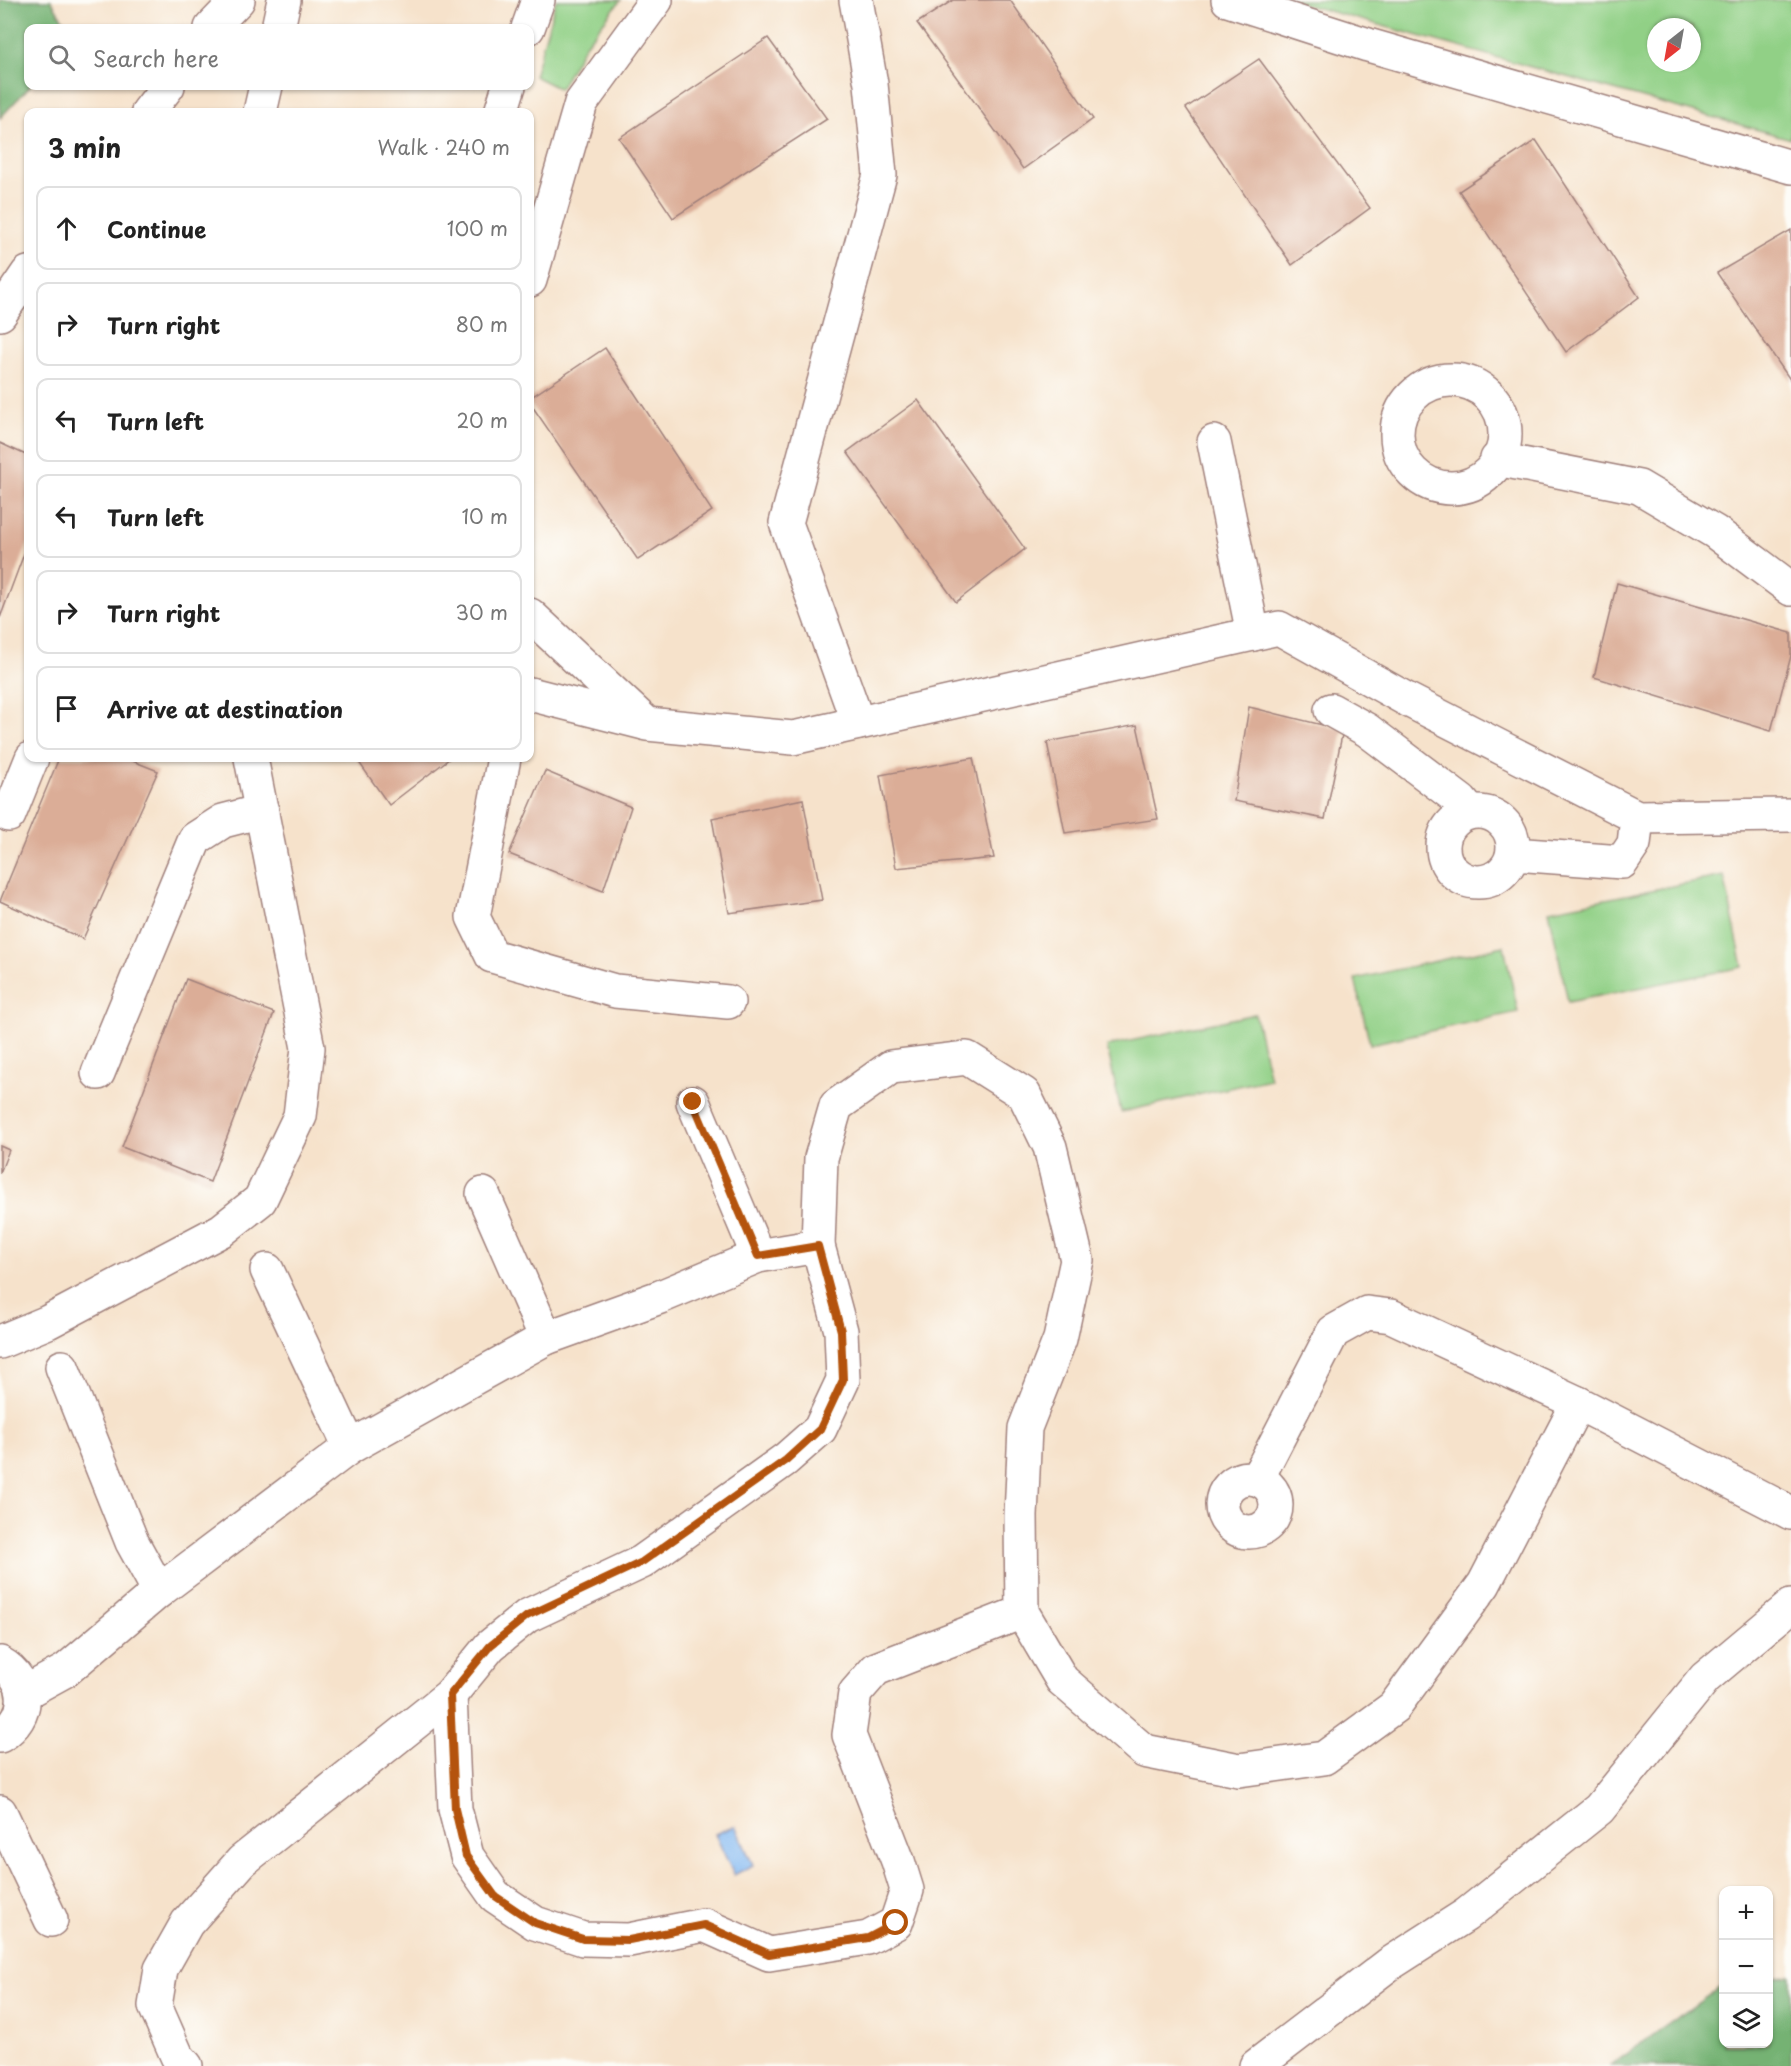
<!DOCTYPE html>
<html lang="en">
<head>
<meta charset="utf-8">
<style>
	:root { --surface:#fff; --page:#f6f6f6; --text:#222; --muted:#767676; --line:#e0e0e0 }
	body { margin:0; font-family:"Playpen Sans",sans-serif; background:var(--page); color:var(--text) }
	.controls { position:absolute; right:18px; bottom:18px; display:grid; overflow:hidden; border-radius:12px; box-shadow:0 2px 4px #0004 }
	.controls button { width:54px; height:54px; display:grid; place-items:center; padding:0; border:0; border-bottom:2px solid var(--line); background:var(--surface); color:var(--text); font:30px sans-serif }
	.compass { position:absolute; left:1647px; top:18px; width:54px; height:54px; border-radius:50%; background:var(--surface); box-shadow:0 2px 4px #0004; rotate:211deg }
	.stop { position:absolute; width:18px; height:18px; margin:-14px; border:4px solid #b45309; border-radius:50%; background:#fff }
	.stop.end { background:#b45309; border-color:#fff; box-shadow:0 2px 6px #0008 }
	.list { margin:0; padding:0; list-style:none }
	h2 { display:flex; justify-content:space-between; align-items:center; height:78px; margin:0; padding:0 24px; font-size:26px }
	h2 small { font-size:20px; font-weight:400; color:var(--muted) }
	.list li { display:grid; grid-template-columns:39px 1fr auto; gap:18px; align-items:center; box-sizing:border-box; height:84px; margin:0 12px 12px; padding:0 12px; border:2px solid var(--line); border-radius:12px }
	.list b { display:block; font-size:22px; white-space:nowrap }
	.list em { font-size:20px; font-style:normal; color:var(--muted) }
	.icon { flex:none; width:33px; height:33px; fill:none; stroke:currentColor; stroke-width:2; stroke-linecap:round; stroke-linejoin:round }
	.map { position:relative; flex:none; width:1791px; height:2066px; overflow:hidden }
	.search { position:absolute; background:var(--surface); box-shadow:0 2px 4px #0004; left:24px; top:24px; width:510px; height:66px; display:flex; align-items:center; gap:15px; box-sizing:border-box; padding:0 21px; border-radius:12px; color:var(--muted); font-size:22px }
	.panel { position:absolute; background:var(--surface); box-shadow:0 2px 4px #0004; left:24px; top:108px; width:510px; height:654px; border-radius:12px }
	.map>svg:first-child { display:block }
</style>
</head>
<body>
<div class="map">
<svg width="1791" height="2066" viewBox="0 0 1791 2066">
	<rect width="100%" height="100%" fill="#fdfcf7"/>
	<filter id="ink" filterUnits="userSpaceOnUse"><feTurbulence type="fractalNoise" baseFrequency=".0167" numOctaves="2"/><feDisplacementMap in="SourceGraphic" scale="12" xChannelSelector="R" yChannelSelector="G"/><feConvolveMatrix kernelMatrix="1 2 1 2 8 2 1 2 1" color-interpolation-filters="sRGB"/></filter>
	<filter id="wash" filterUnits="userSpaceOnUse"><feTurbulence type="fractalNoise" baseFrequency=".008" numOctaves="4" result="noise"/><feDisplacementMap in="SourceGraphic" scale="24" xChannelSelector="R" yChannelSelector="G"/><feGaussianBlur stdDeviation="1.35" result="paint"/><feColorMatrix in="noise" values="0 0 0 0 0 0 0 0 0 0 0 0 0 0 0 0 0 1.4 0 .05"/><feComposite in="paint" operator="in"/></filter>
	<g filter="url(#wash)">
		<rect width="100%" height="100%" fill="#f6e2cb"/>
		<g fill="#91d086" stroke="#6e7858" stroke-width="1.5" fill-rule="evenodd">
			<path d="M556 0H621L585 45 560 89 534 76Z"/>
			<path d="M1289 0H1791V139ZM1656 27H1692V63H1656Z"/>
			<path d="M1724 876 1743 967 1568 1002 1549 910Z"/>
			<path d="M1504 946 1518 1012 1370 1044 1355 979Z"/>
			<path d="M1255 1014 1270 1079 1121 1112 1107 1046Z"/>
		</g>
		<g fill="#74b273" stroke="#5f684f" stroke-width="1.5">
			<path d="M0 0H51L68 28H28L30 86 0 118Z"/>
			<path d="M1791 1974V2066H1610L1723 1985 1724 2044H1768L1769 1978Z"/>
		</g>
		<path fill="#84b9f2" stroke="#676c8e" stroke-width="1.5" d="M735 1826 753 1865 734 1875 715 1834Z"/>
		<g id="blocks">
			<g fill="#dbad97">
				<path d="M953 0H1010L1093 119 1023 169 917 23Z"/>
				<path d="M768 38 827 119 673 218 619 138Z"/>
				<path d="M1259 59 1370 208 1292 265 1186 108Z"/>
				<path d="M1536 140 1639 297 1566 352 1459 191Z"/>
				<path d="M1791 230V381L1717 273Z"/>
				<path d="M605 348 712 511 638 560 530 403V398Z"/>
				<path d="M918 400 1025 549 956 602 847 452Z"/>
				<path d="M0 443 28 456V543L0 618Z"/>
				<path d="M1617 583 1791 633V656L1771 731 1594 677Z"/>
				<path d="M1249 707 1343 730 1325 819 1234 801Z"/>
				<path d="M1137 725 1158 819 1065 833 1047 742Z"/>
				<path d="M59 758H125L158 771 83 939 0 901Z"/>
				<path d="M356 758H450L389 805Z"/>
				<path d="M973 758 994 858 896 868 880 775Z"/>
				<path d="M545 771 631 807 603 891 509 854Z"/>
				<path d="M803 799 822 900 729 913 712 818Z"/>
				<path d="M186 979 274 1013 210 1182 122 1147Z"/>
				<path d="M0 1146 9 1150 0 1173Z"/>
			</g>
		</g>
	</g>
	<g filter="url(#ink)">
		<use href="#blocks" fill-opacity="0" stroke="#a0807b" stroke-width="1.5"/>
		<g fill="none" stroke-linecap="round" stroke-linejoin="round">
			<g stroke="#a0807b" stroke-width="36">
				<g id="minor">
					<path d="M856 0 871 84 880 175 786 523 858 723"/>
					<path d="M1228 0 1368 45 1791 167"/>
					<path d="M211 28 238 0"/>
					<path d="M278 28 284 0"/>
					<path d="M528 28 538 0"/>
					<path d="M148 112 168 86"/>
					<path d="M260 112 266 86"/>
					<path d="M501 112 509 86"/>
					<path d="M530 280 581 103 656 0"/>
					<path d="M0 314 28 273"/>
					<circle cx="1451" cy="434" r="54"/>
					<path d="M1214 442 1253 634"/>
					<path d="M1497 459 1639 487 1715 532 1791 589"/>
					<path d="M530 615 647 724 793 738 1279 628 1406 699 1637 817 1791 815"/>
					<path d="M530 694 644 723"/>
					<path d="M1331 710 1367 730 1461 801 1470 812"/>
					<path d="M504 758 473 917 492 956 615 991 728 1002"/>
					<circle cx="1478" cy="847" r="35"/>
					<path d="M9 815 32 758"/>
					<path d="M1513 854 1622 862 1634 844 1637 817"/>
					<path d="M98 1073 195 839 223 821 262 811"/>
					<path d="M693 1102 758 1256"/>
					<path d="M483 1194 546 1338"/>
					<path d="M267 1270 350 1447"/>
					<path d="M0 1342 48 1322 222 1230 260 1200 300 1116 308 1048 251 758"/>
					<path d="M62 1367 132 1542 159 1591"/>
					<circle cx="1249" cy="1505" r="27"/>
					<path d="M1257 1479 1333 1332 1367 1313 1391 1316 1578 1403 1791 1513"/>
					<path d="M0 1663C31 1680 31 1718 0 1736"/>
					<path d="M24 1693 66 1670 159 1591 350 1447 546 1338 660 1297 758 1256 818 1246"/>
					<path d="M450 1695 455 1809 467 1856 495 1896 535 1923 583 1939 629 1940 704 1925 769 1954 868 1938 896 1923 907 1890 898 1861 849 1735 855 1693 876 1669 1022 1612"/>
					<path d="M0 1812 51 1920"/>
					<path d="M186 2066 177 2056 155 2006 161 1969 187 1923 242 1861 450 1695 490 1646 527 1616 642 1562 786 1459 820 1429 843 1380 841 1331 818 1246 821 1158 836 1106 891 1067 967 1058 1024 1094 1050 1147 1077 1260 1060 1339 1025 1428 1021 1516 1022 1612 1062 1680 1144 1751 1239 1770 1324 1758 1394 1707 1484 1584 1578 1403"/>
					<path d="M1256 2066 1388 1965 1466 1915 1599 1809 1705 1678 1791 1606"/>
				</g>
			</g>
			<use href="#minor" stroke="#fff" stroke-width="33"/>
		</g>
	</g>
	<g fill="none" stroke-linecap="round" stroke-linejoin="round" filter="url(#ink)">
		<path stroke="#b45309" stroke-width="8" d="M693 1102 758 1256 818 1246 841 1331 843 1380 820 1429 786 1460 642 1562 527 1616 490 1646 450 1695 455 1809 466 1856 495 1896 535 1923 583 1939 629 1940 704 1925 769 1954 868 1938 896 1923"/>
	</g>
</svg>
<div class="controls">
<button>+</button>
<button>−</button>
<button><svg class="icon" aria-label="layers" viewBox="0 0 24 24"><path d="M12 4l9 5-9 5-9-5zM3 14l9 5 9-5"/></svg></button>
</div>
<svg class="compass" viewBox="-18 -18 36 36"><path d="M0-13l5 13h-10z" fill="#e53935"/><path d="M0 13l5-13h-10z" fill="#767676"/></svg>
<div class="stop" style="left:896px;top:1923px"></div>
<div class="stop end" style="left:693px;top:1102px"></div>
<div class="search"><svg class="icon" aria-label="search" viewBox="0 0 24 24"><circle cx="10" cy="10" r="6"/><path d="M15 15l6 6"/></svg>Search here</div>
<section class="panel">
<h2>3 min<small>Walk · 240 m</small></h2>
<ul class="list">
<li><svg class="icon" aria-label="ahead" viewBox="0 0 24 24"><path d="M12 20V5M6 11l6-6 6 6"/></svg><div><b>Continue</b></div><em>100 m</em></li>
<li><svg class="icon" aria-label="right" viewBox="0 0 24 24"><path d="M7 20v-9h11M14 6l5 5-5 5"/></svg><div><b>Turn right</b></div><em>80 m</em></li>
<li><svg class="icon" aria-label="left" viewBox="0 0 24 24"><path d="M17 20v-9H6M10 6l-5 5 5 5"/></svg><div><b>Turn left</b></div><em>20 m</em></li>
<li><svg class="icon" aria-label="left" viewBox="0 0 24 24"><path d="M17 20v-9H6M10 6l-5 5 5 5"/></svg><div><b>Turn left</b></div><em>10 m</em></li>
<li><svg class="icon" aria-label="right" viewBox="0 0 24 24"><path d="M7 20v-9h11M14 6l5 5-5 5"/></svg><div><b>Turn right</b></div><em>30 m</em></li>
<li><svg class="icon" aria-label="arrive" viewBox="0 0 24 24"><path d="M6 21V4h12l-3 4 3 4H6"/></svg><div><b>Arrive at destination</b></div></li>
</ul>
</section>
</div>
</body>
</html>
